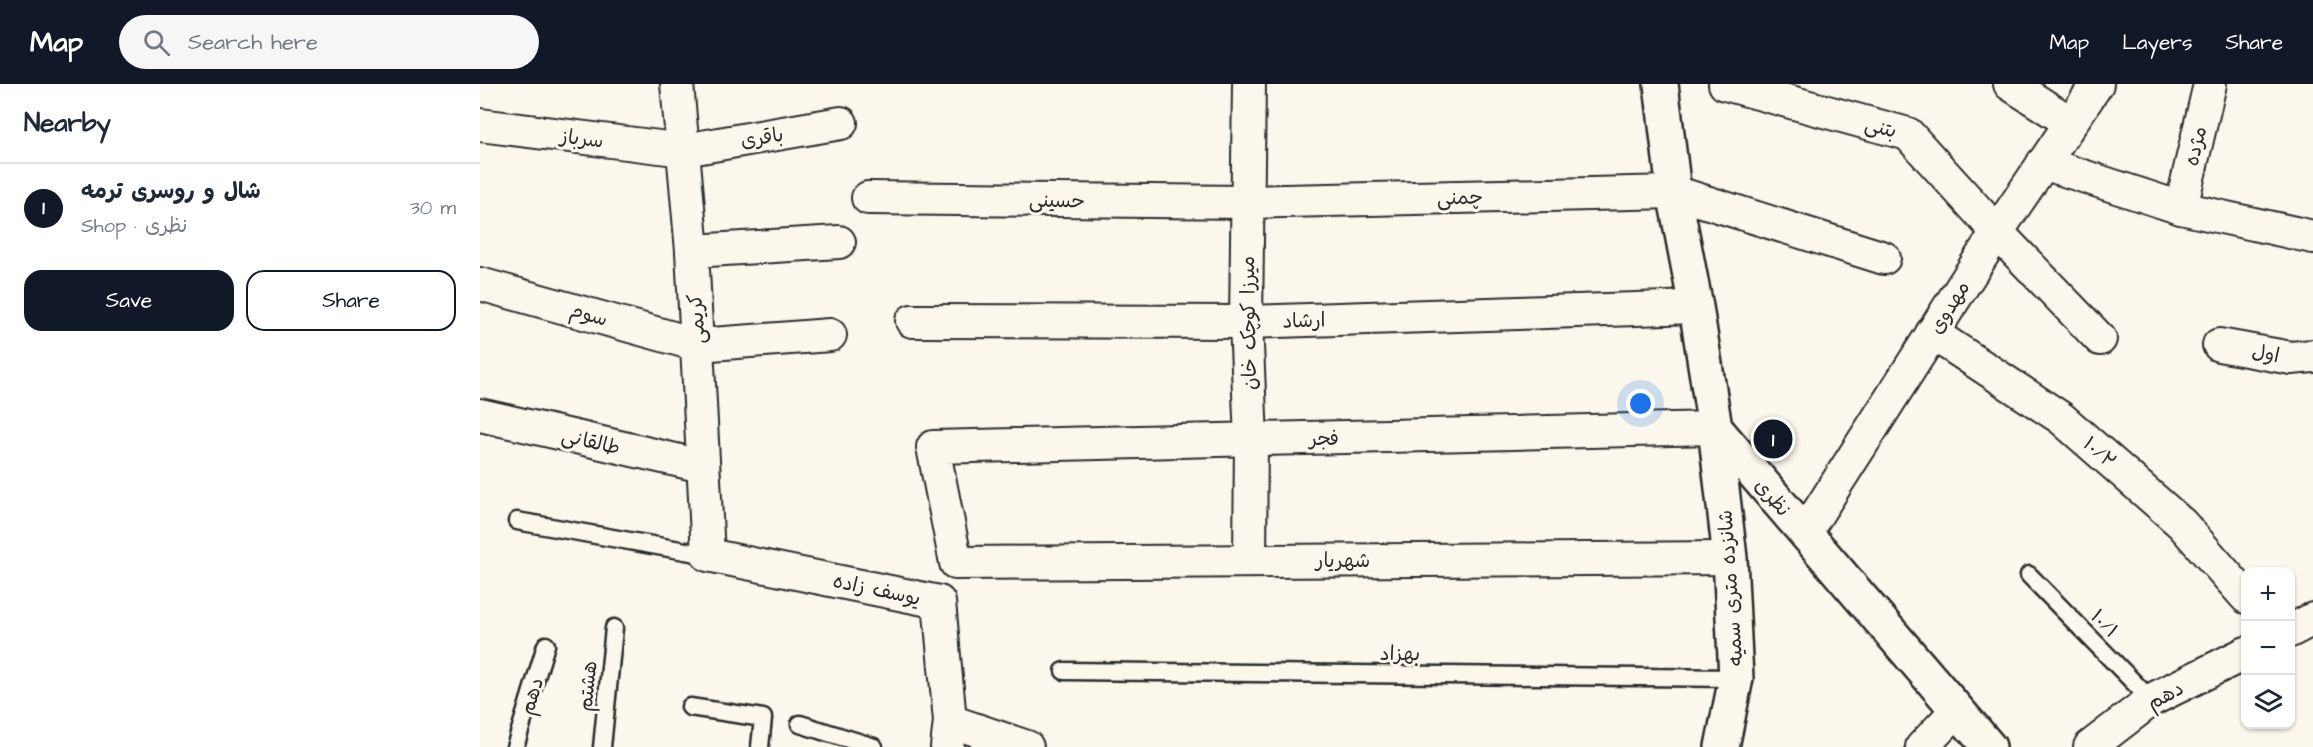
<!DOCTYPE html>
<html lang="en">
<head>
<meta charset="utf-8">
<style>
	:root { --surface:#fff; --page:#f6f6f7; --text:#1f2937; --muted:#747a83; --line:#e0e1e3; --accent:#111827 }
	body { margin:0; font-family:"Architects Daughter","Playpen Sans Arabic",sans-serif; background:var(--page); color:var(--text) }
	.controls { position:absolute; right:18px; bottom:18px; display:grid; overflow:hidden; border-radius:12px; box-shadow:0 2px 4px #0004 }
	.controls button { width:54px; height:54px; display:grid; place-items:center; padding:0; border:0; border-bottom:2px solid var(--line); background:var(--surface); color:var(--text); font:30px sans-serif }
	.you { position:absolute; left:1161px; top:320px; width:21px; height:21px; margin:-15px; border:4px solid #fff; border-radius:50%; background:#1a73e8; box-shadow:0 0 0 9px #1a73e833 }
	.badge { display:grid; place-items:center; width:39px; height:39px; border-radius:50%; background:var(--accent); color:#fff; font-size:20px; font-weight:700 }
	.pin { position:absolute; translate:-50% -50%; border:3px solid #fff; box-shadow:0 2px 6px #0006 }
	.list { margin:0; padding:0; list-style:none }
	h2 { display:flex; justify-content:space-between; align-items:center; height:78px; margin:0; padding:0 24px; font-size:26px }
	h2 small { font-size:20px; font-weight:400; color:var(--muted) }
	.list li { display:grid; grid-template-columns:39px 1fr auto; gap:18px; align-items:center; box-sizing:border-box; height:90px; padding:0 24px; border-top:2px solid var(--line) }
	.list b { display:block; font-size:22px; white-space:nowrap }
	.list p { margin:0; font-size:20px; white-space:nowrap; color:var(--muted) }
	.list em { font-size:20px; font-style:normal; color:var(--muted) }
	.actions { display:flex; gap:12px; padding:18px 24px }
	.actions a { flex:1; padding:14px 0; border:2px solid var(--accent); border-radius:18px; text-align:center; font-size:21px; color:var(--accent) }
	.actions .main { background:var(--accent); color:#fff }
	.icon { flex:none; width:33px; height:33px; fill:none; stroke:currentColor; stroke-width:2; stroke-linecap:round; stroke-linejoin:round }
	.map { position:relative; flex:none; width:1833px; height:663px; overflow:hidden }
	header { display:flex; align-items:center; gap:36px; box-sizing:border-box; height:84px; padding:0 30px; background:var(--accent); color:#fff }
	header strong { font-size:28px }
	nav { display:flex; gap:33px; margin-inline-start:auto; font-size:21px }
	.search { width:420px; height:54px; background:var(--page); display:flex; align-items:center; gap:15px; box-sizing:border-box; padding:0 21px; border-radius:33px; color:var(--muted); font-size:22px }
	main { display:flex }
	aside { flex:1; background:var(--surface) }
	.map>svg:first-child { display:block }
</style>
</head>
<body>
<header>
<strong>Map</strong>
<div class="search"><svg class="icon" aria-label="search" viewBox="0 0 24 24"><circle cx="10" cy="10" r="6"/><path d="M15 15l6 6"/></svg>Search here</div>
<nav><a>Map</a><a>Layers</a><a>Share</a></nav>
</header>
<main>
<aside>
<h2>Nearby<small></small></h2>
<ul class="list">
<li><span class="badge">1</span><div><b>شال و روسری ترمه</b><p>Shop · نظری</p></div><em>30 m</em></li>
</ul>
<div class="actions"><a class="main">Save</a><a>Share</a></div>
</aside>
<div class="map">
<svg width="1833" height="663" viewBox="0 0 1833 663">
	<rect width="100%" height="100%" fill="#fbf7ec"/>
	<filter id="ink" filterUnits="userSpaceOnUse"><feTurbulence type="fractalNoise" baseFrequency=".0167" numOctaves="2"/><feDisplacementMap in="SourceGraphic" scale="12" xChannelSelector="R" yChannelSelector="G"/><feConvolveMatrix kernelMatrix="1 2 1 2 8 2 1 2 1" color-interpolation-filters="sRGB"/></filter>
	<g filter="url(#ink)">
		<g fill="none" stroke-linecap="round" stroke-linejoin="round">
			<g stroke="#2b2b2b" stroke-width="21">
				<g id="lane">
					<path d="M37 437 228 471"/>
					<path d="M1549 491 1671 616"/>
					<path d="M584 587 1256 594"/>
					<path d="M210 623 283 634 280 663"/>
					<path d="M320 640 394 663"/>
					<path d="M35 663 66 561"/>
					<path d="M122 663 134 544"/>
				</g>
			</g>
			<g stroke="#2b2b2b" stroke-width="36">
				<g id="street">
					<path d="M197 0 212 167 228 471 459 518 470 637 467 663"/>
					<path d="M769 0 766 238 771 356 770 477"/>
					<path d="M1245 0 1428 50 1517 148 1620 255"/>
					<path d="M1530 0 1591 39"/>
					<path d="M0 41 204 66 361 39"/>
					<path d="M1563 79 1701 124 1833 153"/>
					<path d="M388 114 766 118 1194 108 1404 174"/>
					<path d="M1701 124 1730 0"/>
					<path d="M212 167 359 158"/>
					<path d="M0 200 218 261 350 251"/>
					<path d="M432 237 766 238 1216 223"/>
					<path d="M1452 249 1581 334 1702 440 1766 513"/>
					<path d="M1739 261 1811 274 1833 272"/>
					<path d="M0 331 222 382"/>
					<path d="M1235 344 453 363 476 479 1250 474"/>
					<path d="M1325 449 1517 148 1617 0"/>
					<path d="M1810 547 1833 535"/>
					<path d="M470 637 547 663"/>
					<path d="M1442 663 1477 626"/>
					<path d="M1610 663 1671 616 1766 569"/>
				</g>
			</g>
			<g stroke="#2b2b2b" stroke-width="38">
				<g id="secondary">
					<path d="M1181 0 1194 108 1216 223 1235 344 1250 474 1256 594 1242 663"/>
					<path d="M1235 344 1509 663"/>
				</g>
			</g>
			<use href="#lane" stroke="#fbf7ec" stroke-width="16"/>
			<use href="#street" stroke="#fbf7ec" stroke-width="32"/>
			<use href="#secondary" stroke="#fbf7ec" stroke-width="33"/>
		</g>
	</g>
	<g text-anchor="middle" stroke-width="6" stroke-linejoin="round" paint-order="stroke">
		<g font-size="20" fill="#2b2b2b" stroke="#fbf7ec">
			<text transform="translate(1401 43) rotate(15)" y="7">بتنی</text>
			<text transform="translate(282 53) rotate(-9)" y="7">باقری</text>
			<text transform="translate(102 54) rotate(7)" y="7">سرباز</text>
			<text transform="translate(1715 62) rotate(-77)" y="7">مژده</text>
			<text transform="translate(980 113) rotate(-1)" y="7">چمنی</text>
			<text transform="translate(577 116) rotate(1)" y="7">حسینی</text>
			<text transform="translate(1469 223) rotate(-58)" y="7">مهدوی</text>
			<text transform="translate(109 230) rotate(16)" y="7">سوم</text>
			<text transform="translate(216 235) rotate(-94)" y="7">کریمی</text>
			<text transform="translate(824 236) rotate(-2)" y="7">ارشاد</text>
			<text transform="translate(768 239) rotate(-91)" y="7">میرزا کوچک خان</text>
			<text transform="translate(1786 269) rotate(11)" y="7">اول</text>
			<text transform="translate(844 354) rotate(-1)" y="7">فجر</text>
			<text transform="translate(111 357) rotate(13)" y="7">طالقانی</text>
			<text transform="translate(1620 368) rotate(41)" y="7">۱۰/۲</text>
			<text transform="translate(1293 413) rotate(49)" y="7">نظری</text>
			<text x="863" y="483">شهریار</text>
			<text transform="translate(1250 504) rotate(-94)" y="7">شانزده متری سمیه</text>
			<text transform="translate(397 505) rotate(12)" y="7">یوسف زاده</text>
			<text transform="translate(1625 539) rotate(45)" y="7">۱۰/۱</text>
			<text transform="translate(920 569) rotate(1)" y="7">بهزاد</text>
			<text transform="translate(107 602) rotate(-84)" y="7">هشتم</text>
			<text transform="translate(1685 611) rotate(-29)" y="7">دهم</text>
			<text transform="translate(51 612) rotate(-73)" y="7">دهم</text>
		</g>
	</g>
</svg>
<div class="controls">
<button>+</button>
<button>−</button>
<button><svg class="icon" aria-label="layers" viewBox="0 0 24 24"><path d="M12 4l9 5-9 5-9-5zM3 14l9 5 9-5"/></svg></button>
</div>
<div class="you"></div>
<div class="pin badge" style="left:1293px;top:355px">1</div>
</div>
</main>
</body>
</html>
